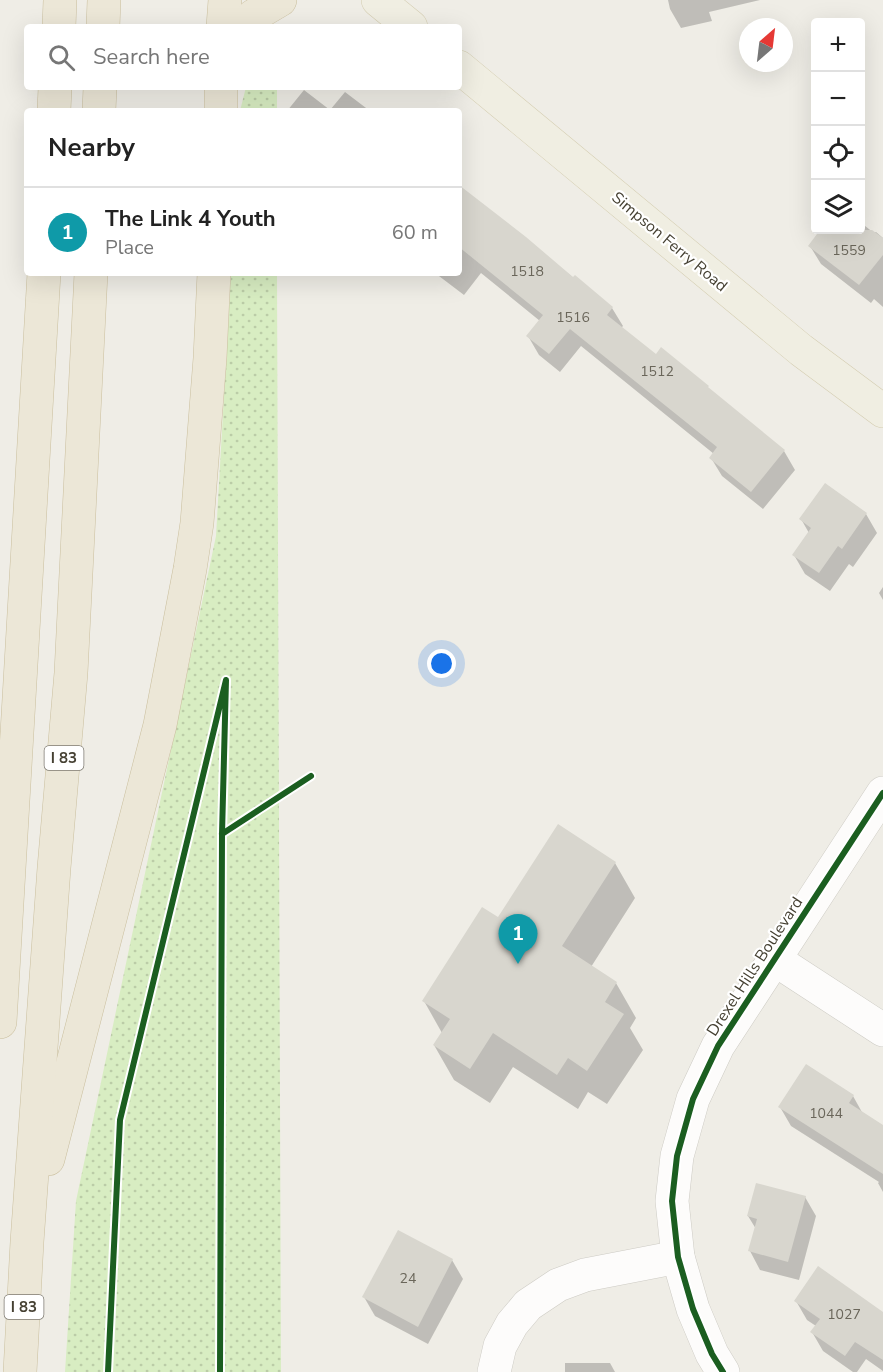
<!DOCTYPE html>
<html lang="en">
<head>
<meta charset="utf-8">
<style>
	:root { --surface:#fff; --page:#f2f2f2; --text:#222; --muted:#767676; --line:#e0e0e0; --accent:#807d71 }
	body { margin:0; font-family:"Nunito Sans",sans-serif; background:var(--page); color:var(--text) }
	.controls { position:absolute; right:18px; top:18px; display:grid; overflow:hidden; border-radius:6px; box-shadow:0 6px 24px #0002 }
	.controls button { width:54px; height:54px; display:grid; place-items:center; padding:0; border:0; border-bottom:2px solid var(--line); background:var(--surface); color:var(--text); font:30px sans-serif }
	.compass { position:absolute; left:739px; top:18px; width:54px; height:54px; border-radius:50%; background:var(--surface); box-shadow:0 6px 24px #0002; rotate:28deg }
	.you { position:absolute; left:442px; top:664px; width:21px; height:21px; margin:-15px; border:4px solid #fff; border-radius:50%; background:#1a73e8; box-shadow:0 0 0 9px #1a73e833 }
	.badge { display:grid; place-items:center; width:39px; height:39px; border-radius:50%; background:var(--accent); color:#fff; font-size:20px; font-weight:700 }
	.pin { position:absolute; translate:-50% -50px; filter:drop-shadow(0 2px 3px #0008) }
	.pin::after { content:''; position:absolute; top:32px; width:21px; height:18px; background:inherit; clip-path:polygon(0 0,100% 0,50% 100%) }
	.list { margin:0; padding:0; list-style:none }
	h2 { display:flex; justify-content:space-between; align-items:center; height:78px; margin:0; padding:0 24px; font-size:26px }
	h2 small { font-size:20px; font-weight:400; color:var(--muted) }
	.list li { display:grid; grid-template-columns:39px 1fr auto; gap:18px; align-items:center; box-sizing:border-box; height:90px; padding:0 24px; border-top:2px solid var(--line) }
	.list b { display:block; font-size:22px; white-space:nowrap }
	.list p { margin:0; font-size:20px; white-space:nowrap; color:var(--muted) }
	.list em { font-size:20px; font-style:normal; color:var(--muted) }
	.icon { flex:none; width:33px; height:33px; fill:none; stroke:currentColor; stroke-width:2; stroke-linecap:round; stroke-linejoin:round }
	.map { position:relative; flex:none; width:883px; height:1372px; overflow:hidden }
	.search { position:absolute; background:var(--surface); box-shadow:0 6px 24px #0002; left:24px; top:24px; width:438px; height:66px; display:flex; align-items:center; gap:15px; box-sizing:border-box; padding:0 21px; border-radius:6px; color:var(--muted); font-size:22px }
	.panel { position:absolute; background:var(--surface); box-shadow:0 6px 24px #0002; left:24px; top:108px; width:438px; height:168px; border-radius:6px }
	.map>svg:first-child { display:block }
</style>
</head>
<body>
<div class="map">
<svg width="883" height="1372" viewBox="0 0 883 1372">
	<defs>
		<pattern id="park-dots" width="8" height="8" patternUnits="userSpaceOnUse" patternTransform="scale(1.5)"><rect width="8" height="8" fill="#d8edc2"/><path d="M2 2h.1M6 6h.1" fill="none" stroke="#bbcca7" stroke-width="1.8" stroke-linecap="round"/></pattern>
	</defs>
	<rect width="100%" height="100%" fill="#efede6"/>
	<g fill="url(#park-dots)">
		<path d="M246 87H277V111H240Z"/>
		<path d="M231 273H277L281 1372H65L76 1201 216 536Z"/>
	</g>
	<g fill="#0003">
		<path d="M668 0H760L709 12 712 21 681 28 670 9Z"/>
		<path d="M304 90 330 110 345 92 370 111H287Z"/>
		<path d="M459 188 612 308 623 326 621 328 656 356 711 392 784 451 795 470 763 509 722 476 711 458 714 454 581 346 560 372 539 355 528 336 540 321 481 273 464 295 435 273H459Z"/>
		<path d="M860 222 874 233 876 232 883 238V307L874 299 871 303 821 264 810 246 822 230H860Z"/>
		<path d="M825 486 866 514 877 533 853 567 849 564 830 591 805 574 794 555 809 533 801 519Z"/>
		<path d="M883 587V600L879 593Z"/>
		<path d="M559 826 615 863 635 898 591 967 616 983 636 1018 630 1028 643 1050 607 1104 588 1092 578 1109 513 1067 490 1103 454 1080 434 1045 442 1033 424 1001 498 919Z"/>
		<path d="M853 1096 863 1114 883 1132V1192L878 1183 879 1182 791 1126 780 1107Z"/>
		<path d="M805 1197 816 1216 799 1280 760 1270 750 1251 756 1229 748 1216Z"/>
		<path d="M452 1260 463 1279 428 1344 375 1316 364 1297Z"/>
		<path d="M796 1301 883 1314V1371L866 1359 857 1372H853L823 1351 812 1332 816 1326 807 1320Z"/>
		<path d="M565 1363H610L615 1372H565Z"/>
	</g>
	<g fill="#d8d6ce">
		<path d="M459 185 526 237 573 277 575 275 613 307 607 315 656 354 661 347 709 386 708 387 785 450 751 492 709 458 717 447 570 329 549 354 526 336 543 315 459 247Z"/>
		<path d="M820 230H872L883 238V255L859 285 808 246Z"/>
		<path d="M825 483 867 513 842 549 838 546 819 573 792 555 811 528 799 519Z"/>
		<path d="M558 824 616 862 562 946 617 982 605 1002 624 1014 587 1071 568 1058 557 1075 493 1033 470 1069 433 1045 450 1019 422 1001 482 907 498 917Z"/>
		<path d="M806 1064 854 1095 849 1103 883 1125V1174L778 1107Z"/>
		<path d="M756 1183 806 1196 788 1262 748 1251 757 1219 747 1216Z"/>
		<path d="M398 1230 453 1259 418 1327 362 1297Z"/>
		<path d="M818 1266 883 1312V1360L855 1342 845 1356 810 1332 820 1319 794 1301Z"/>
	</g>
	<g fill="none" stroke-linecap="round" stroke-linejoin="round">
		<g stroke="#cdcbc4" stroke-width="34">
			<g id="minor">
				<path d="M774 959 883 1030"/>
				<path d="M494 1372 500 1346 512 1324 528 1305 558 1285 585 1275 678 1257"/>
				<path d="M723 1372 712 1354 693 1309 678 1257 672 1201 677 1156 693 1099 718 1046 883 793"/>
			</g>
		</g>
		<g stroke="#d4cdb1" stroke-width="34">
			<g id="major">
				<path d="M378 0 411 27"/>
				<path d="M459 67 801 350 883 411"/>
			</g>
		</g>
		<g stroke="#cabf9e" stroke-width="34">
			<g id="highway">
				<path d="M59 27 60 0"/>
				<path d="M103 27 104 0"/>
				<path d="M223 27 225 0"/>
				<path d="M244 27 253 16 280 0"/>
				<path d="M54 111 55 87"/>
				<path d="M99 111 100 87"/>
				<path d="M221 111V87"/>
				<path d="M0 1022 44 273"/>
				<path d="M48 1159 160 725 190 569 197 523 210 358 214 273"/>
				<path d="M20 1372 27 1242 54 868 71 673 91 273"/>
			</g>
		</g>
		<use href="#minor" stroke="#fdfcfb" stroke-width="33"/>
		<use href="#major" stroke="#f0eee2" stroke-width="33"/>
		<use href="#highway" stroke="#ece7d7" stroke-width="33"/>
		<g stroke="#fff" stroke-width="10">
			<g id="cycleway">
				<path d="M222 834 311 776"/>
				<path d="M108 1372 120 1120 226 680 222 834 220 1372"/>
				<path d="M723 1372 712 1354 693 1309 678 1257 672 1201 677 1156 693 1099 718 1046 883 793"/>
			</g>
		</g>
		<use href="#cycleway" stroke="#1b5e20" stroke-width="6"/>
	</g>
	<g text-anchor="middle" stroke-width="4.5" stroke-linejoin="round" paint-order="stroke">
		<g font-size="14" fill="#6a665a">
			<text x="849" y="255">1559</text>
			<text x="527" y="276">1518</text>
			<text x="573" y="322">1516</text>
			<text x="657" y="376">1512</text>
			<text x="826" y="1118">1044</text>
			<text x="408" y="1283">24</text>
			<text x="844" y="1319">1027</text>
		</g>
		<g fill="#fff" stroke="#7d7970" stroke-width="1.5">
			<rect x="44.5" y="746" width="39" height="24" rx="4.5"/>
			<rect x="4.5" y="1295" width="39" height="24" rx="4.5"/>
		</g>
		<g font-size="15" font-weight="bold" fill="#454032">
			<text x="64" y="763">I 83</text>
			<text x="24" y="1312">I 83</text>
		</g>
		<g font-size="16" fill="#454032" stroke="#fff">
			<text transform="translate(670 241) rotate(40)" y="6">Simpson Ferry Road</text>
			<text transform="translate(754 966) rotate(-57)" y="6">Drexel Hills Boulevard</text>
		</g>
	</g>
</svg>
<div class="controls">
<button>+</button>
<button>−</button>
<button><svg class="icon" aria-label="locate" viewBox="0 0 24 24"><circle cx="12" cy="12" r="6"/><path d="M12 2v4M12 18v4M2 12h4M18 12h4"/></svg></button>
<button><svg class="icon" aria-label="layers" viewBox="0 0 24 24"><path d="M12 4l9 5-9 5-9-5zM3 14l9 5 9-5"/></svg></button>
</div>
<svg class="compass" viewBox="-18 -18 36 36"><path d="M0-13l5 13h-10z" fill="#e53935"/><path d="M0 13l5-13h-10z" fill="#767676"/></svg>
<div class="you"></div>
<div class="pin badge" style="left:518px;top:964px;background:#0f9aa8">1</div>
<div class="search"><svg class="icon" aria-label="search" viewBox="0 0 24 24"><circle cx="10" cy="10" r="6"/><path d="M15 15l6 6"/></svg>Search here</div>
<section class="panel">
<h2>Nearby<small></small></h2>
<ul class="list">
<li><span class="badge" style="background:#0f9aa8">1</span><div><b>The Link 4 Youth</b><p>Place</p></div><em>60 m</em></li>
</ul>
</section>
</div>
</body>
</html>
